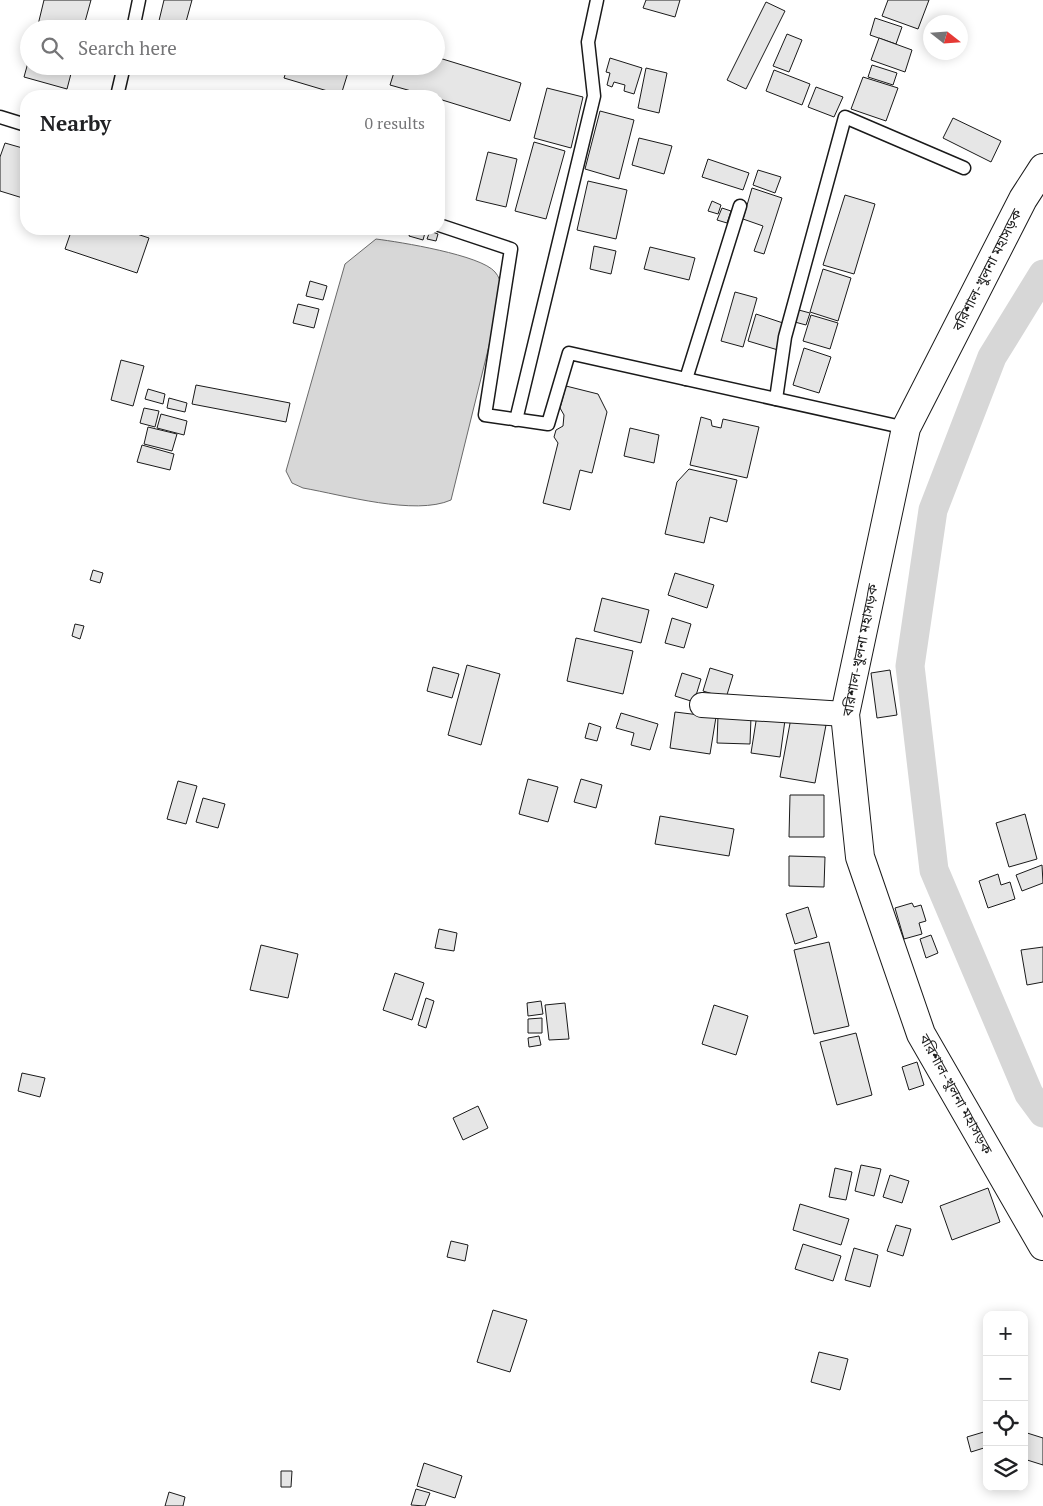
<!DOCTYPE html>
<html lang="en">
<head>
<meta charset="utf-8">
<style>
	:root { --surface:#fff; --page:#f2f2f2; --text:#202124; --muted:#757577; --line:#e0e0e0 }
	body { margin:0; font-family:"PT Serif","Noto Sans Bengali",serif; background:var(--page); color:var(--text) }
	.controls { position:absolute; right:15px; bottom:15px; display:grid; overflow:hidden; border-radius:10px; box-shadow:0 2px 12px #0003 }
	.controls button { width:45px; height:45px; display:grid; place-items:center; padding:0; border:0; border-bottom:1px solid var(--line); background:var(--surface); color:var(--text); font:25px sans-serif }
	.compass { position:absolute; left:923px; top:15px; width:45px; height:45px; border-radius:50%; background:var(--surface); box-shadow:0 2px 12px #0003; rotate:107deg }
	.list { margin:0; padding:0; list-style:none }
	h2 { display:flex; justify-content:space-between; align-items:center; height:65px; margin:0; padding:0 20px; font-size:21px }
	h2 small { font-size:16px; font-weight:400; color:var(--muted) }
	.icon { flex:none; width:28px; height:28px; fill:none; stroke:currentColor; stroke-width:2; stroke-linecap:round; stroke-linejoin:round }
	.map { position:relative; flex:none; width:1043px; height:1506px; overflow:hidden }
	.search { position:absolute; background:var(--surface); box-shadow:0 2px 12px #0003; left:20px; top:20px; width:425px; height:55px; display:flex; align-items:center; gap:12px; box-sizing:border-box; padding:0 18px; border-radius:28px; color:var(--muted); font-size:19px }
	.panel { position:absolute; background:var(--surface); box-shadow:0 2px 12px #0003; left:20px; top:90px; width:425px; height:145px; border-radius:20px }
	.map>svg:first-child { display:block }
</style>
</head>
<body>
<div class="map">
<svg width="1043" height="1506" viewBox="0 0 1043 1506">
	<rect width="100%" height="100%" fill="#fff"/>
	<path fill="#d7d7d7" stroke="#6a6a6a" d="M376 239C400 242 481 255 495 272 499 276 501 284 503 289L451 500C415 516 343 495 303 488L292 483 286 471 345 264Z"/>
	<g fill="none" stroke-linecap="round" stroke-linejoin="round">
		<path stroke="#d7d7d7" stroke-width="29" d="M1043 274 992 357 933 510 910 666 934 870 1029 1094 1043 1113"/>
	</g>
	<g fill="#e6e6e6" stroke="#1a1a1a">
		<path d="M44 0H91L83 29H37Z"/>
		<path d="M164 0H192L184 29H157Z"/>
		<path d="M646 0H680L675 17 643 8Z"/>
		<path d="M888 0H929L918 29 882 16Z"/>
		<path d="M766 2 785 11 746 89 727 80Z"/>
		<path d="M875 18 902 27 896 44 870 35Z"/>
		<path d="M325 21 351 29H323Z"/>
		<path d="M787 34 802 40 789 72 773 66Z"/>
		<path d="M879 38 912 50 905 72 871 60Z"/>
		<path d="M436 57 521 83 510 121 439 99V96H429L390 85 396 66H436Z"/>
		<path d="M610 58 642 68 634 94 624 91 625 85 614 82 612 87 607 85 610 73 606 72Z"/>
		<path d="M29 59V66H73L67 89 24 77Z"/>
		<path d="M872 65 897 73 893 85 868 77Z"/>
		<path d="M288 66H350L341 95 284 78Z"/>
		<path d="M646 68 667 73 659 113 638 108Z"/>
		<path d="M774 70 810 84 802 105 766 91Z"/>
		<path d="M863 77 898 88 886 121 851 109Z"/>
		<path d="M816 87 843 97 834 117 808 107Z"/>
		<path d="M547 88 583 97 571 148 534 138Z"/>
		<path d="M600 111 634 120 619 179 585 169Z"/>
		<path d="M953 118 1001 141 991 162 943 138Z"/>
		<path d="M639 138 672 146 664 174 632 165Z"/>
		<path d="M534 142 565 151 546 219 515 211Z"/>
		<path d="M5 143 26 149V199L0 191V157Z"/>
		<path d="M488 152 517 159 506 207 476 200Z"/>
		<path d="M708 159 749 173 743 190 702 177Z"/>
		<path d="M758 170 781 177 775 193 753 185Z"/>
		<path d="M588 181 627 190 616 239 577 230Z"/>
		<path d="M752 188 782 198 764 254 754 251 763 226 743 219Z"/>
		<path d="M845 195 875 204 854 274 823 265Z"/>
		<path d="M712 201 721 205 718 214 708 211Z"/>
		<path d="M722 208 731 211 727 223 717 220Z"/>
		<path d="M72 229H122L149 238 137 273 65 249Z"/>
		<path d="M411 229H426L423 240 409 236Z"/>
		<path d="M430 231 438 234 436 241 427 239Z"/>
		<path d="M594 246 616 251 611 274 590 269Z"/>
		<path d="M650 247 695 258 689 280 644 269Z"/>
		<path d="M823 269 851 278 838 321 810 312Z"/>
		<path d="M310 281 327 286 323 300 306 296Z"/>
		<path d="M735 292 757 298 743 347 721 341Z"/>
		<path d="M298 304 319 309 314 328 293 323Z"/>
		<path d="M795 309 810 313 806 325 791 321Z"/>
		<path d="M756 314 786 324 778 350 748 341Z"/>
		<path d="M811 315 838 323 830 349 803 341Z"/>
		<path d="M804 348 831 357 819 393 793 385Z"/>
		<path d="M121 360 144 366 133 406 111 400Z"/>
		<path d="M196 385 290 403 286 422 192 404Z"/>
		<path d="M566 386 598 394 607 412 592 473 580 470 570 510 543 503 558 443 554 437 556 430 563 426 564 415 560 408Z"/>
		<path d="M148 389 165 394 163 404 145 399Z"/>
		<path d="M169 398 187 403 185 412 167 408Z"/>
		<path d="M144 408 159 411 155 427 140 423Z"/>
		<path d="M161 414 187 421 184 435 157 428Z"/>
		<path d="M701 417 711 420 712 426 721 428 723 419 759 427 747 478 690 465Z"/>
		<path d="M148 427 177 434 172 451 144 444Z"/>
		<path d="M630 428 659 435 654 463 624 456Z"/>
		<path d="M142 445 174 454 170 470 137 462Z"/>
		<path d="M689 469 737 480 727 522 710 517 704 543 665 534 677 482Z"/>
		<path d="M93 570 103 573 100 583 90 580Z"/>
		<path d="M675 573 714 585 707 608 668 595Z"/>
		<path d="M602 598 649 610 641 643 594 631Z"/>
		<path d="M672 618 691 624 684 648 665 643Z"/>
		<path d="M75 624 84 626 80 639 72 636Z"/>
		<path d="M576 638 633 651 623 694 567 681Z"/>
		<path d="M467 665 500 674 481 745 448 735Z"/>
		<path d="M433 667 459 674 452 698 427 691Z"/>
		<path d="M710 668 733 675 726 698 703 691Z"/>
		<path d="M890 670 897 715 877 718 871 673Z"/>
		<path d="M682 673 701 679 694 702 675 696Z"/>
		<path d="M675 712 716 717 710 754 670 748Z"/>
		<path d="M621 713 658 724 650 750 631 745 634 733 616 728Z"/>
		<path d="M757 715 785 720 780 757 751 753Z"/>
		<path d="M718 716 751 717 750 744 717 743Z"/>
		<path d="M791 718 826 725 815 783 780 777Z"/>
		<path d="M589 723 601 727 597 741 585 738Z"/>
		<path d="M528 779 558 787 548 822 519 814Z"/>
		<path d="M581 779 602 785 596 808 574 802Z"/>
		<path d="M178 781 197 786 186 824 167 819Z"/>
		<path d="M790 795H824V837H789Z"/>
		<path d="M203 798 225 804 218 828 196 822Z"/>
		<path d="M1025 814 1037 859 1009 867 996 823Z"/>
		<path d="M660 816 734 829 729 856 655 844Z"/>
		<path d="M789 856 825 857 824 887 789 886Z"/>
		<path d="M1042 865 1043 883 1022 891 1016 875Z"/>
		<path d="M998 874 1001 885 1010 882 1015 899 988 908 979 881Z"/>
		<path d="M912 903 914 907 921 905 926 921 919 923 922 934 904 939 895 908Z"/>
		<path d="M808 907 817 937 795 944 786 914Z"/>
		<path d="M439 929 457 933 454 951 435 948Z"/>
		<path d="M931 935 938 953 926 958 920 939Z"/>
		<path d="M829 942 849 1026 814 1034 794 950Z"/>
		<path d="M261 945 298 954 288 998 250 990Z"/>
		<path d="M1043 947V982L1027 985 1021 950Z"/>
		<path d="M395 973 424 983 412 1020 383 1010Z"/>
		<path d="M426 998 434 1001 426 1028 418 1025Z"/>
		<path d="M541 1001 543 1014 528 1016 527 1003Z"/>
		<path d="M565 1003 569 1039 549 1040 545 1005Z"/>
		<path d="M714 1005 748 1016 736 1055 702 1044Z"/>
		<path d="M542 1018V1033H528V1019Z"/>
		<path d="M856 1033 872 1095 837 1105 820 1042Z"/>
		<path d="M539 1036 541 1045 529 1047 528 1038Z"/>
		<path d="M917 1062 924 1085 909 1090 902 1067Z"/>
		<path d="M22 1073 45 1078 40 1097 18 1091Z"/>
		<path d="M478 1106 488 1128 463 1140 453 1118Z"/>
		<path d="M861 1165 881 1169 874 1196 855 1191Z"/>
		<path d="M835 1168 852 1172 846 1200 829 1197Z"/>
		<path d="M890 1175 909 1181 902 1203 883 1197Z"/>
		<path d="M988 1188 1000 1222 952 1240 940 1206Z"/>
		<path d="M800 1204 849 1219 841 1245 793 1230Z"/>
		<path d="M896 1225 911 1229 903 1256 887 1251Z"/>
		<path d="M451 1241 468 1245 465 1261 447 1257Z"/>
		<path d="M803 1244 841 1256 833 1281 795 1269Z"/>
		<path d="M854 1248 878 1255 870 1287 845 1280Z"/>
		<path d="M493 1310 527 1320 510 1372 477 1362Z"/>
		<path d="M819 1352 848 1359 840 1390 811 1382Z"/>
		<path d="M987 1431V1447L971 1452 967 1437Z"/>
		<path d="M1024 1432 1043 1438V1465L1024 1459Z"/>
		<path d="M424 1463 462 1476 455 1498 417 1486Z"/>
		<path d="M281 1471H292L291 1487H281Z"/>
		<path d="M416 1489 430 1493 425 1506 411 1505Z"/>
		<path d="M169 1492 185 1497 183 1506H165Z"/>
	</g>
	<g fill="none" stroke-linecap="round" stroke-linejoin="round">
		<g stroke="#1a1a1a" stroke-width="15">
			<g id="lane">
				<path d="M133 29 139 0"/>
				<path d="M117 96 124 66"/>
				<path d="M0 117 26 125"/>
				<path d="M439 225 511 249 485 415 548 424 569 353 906 428"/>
				<path d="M686 379 740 206"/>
				<path d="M776 399 785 337 845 117 964 168"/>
				<path d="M516 420 594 96 588 42 597 0"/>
			</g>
		</g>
		<g stroke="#1a1a1a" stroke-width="26">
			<path id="street" d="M702 705 845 714"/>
		</g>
		<g stroke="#1a1a1a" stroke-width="30">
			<path id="highway" d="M1043 168 1023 199 906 428 845 714 860 857 921 1034 1043 1246"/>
		</g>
		<use href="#lane" stroke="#fff" stroke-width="12"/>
		<use href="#street" stroke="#fff" stroke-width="24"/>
		<use href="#highway" stroke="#fff" stroke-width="28"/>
	</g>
	<g text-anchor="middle" stroke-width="4" stroke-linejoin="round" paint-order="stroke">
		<g font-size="14" fill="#1a1a1a" stroke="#fff">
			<text transform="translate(987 270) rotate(-63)" y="5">বরিশাল-খুলনা মহাসড়ক</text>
			<text transform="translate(860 650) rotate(-79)" y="5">বরিশাল-খুলনা মহাসড়ক</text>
			<text transform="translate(956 1094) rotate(61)" y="5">বরিশাল-খুলনা মহাসড়ক</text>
		</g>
	</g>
</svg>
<div class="controls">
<button>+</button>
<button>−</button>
<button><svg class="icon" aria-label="locate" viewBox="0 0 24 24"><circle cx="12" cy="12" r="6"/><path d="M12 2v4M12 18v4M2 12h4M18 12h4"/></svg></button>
<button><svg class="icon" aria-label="layers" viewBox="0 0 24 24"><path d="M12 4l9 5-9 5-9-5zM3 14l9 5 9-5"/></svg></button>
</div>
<svg class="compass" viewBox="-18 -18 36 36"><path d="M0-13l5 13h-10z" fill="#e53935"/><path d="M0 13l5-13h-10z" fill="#757577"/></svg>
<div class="search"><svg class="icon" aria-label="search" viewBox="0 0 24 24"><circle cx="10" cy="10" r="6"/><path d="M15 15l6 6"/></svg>Search here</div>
<section class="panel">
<h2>Nearby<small>0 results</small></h2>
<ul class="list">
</ul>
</section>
</div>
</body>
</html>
